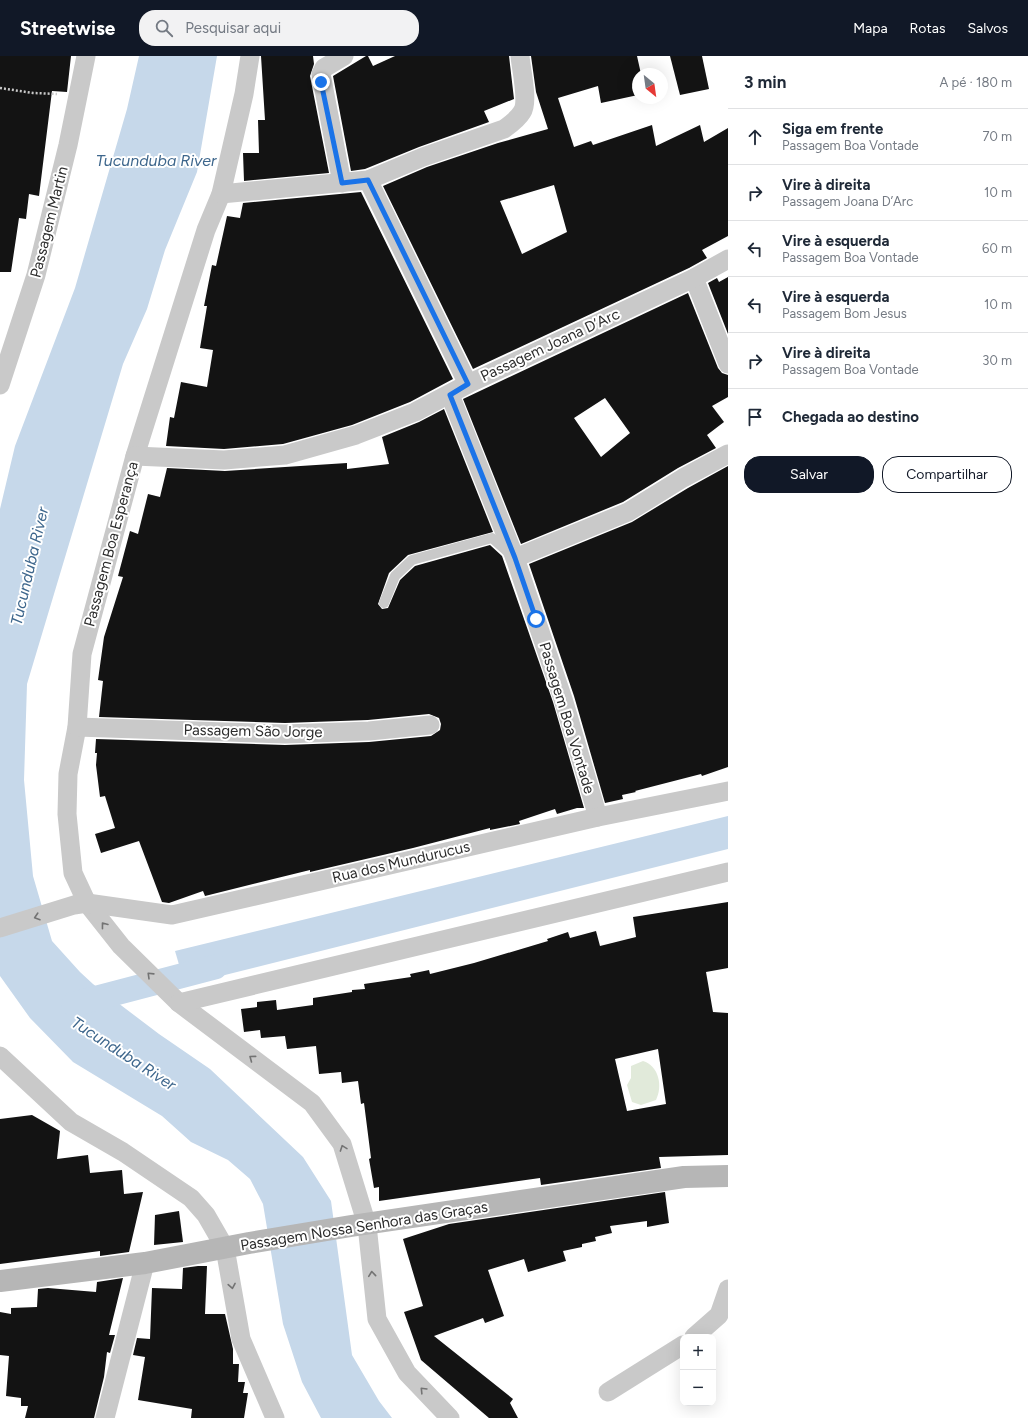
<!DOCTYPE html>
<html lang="pt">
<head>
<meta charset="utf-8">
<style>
	:root { --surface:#fff; --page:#f2f2f3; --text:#1f2937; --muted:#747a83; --line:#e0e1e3; --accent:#111827 }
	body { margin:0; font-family:Figtree,sans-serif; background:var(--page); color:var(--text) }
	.controls { position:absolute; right:12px; bottom:12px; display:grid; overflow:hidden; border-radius:8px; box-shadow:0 4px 16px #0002 }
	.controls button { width:36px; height:36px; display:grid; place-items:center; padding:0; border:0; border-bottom:1px solid var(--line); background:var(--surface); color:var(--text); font:20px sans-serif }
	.compass { position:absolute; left:632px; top:12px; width:36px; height:36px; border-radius:50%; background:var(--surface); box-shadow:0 4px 16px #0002; rotate:151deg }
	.stop { position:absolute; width:12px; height:12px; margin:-9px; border:3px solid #1a73e8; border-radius:50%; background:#fff }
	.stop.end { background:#1a73e8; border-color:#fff; box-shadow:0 1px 4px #0008 }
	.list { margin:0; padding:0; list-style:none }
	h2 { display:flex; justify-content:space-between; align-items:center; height:52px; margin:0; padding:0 16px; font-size:17px }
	h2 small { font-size:13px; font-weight:400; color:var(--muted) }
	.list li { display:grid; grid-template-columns:26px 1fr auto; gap:12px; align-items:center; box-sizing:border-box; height:56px; padding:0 16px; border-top:1px solid var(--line) }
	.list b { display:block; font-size:15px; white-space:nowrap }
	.list p { margin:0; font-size:13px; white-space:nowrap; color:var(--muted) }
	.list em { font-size:13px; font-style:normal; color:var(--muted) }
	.actions { display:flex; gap:8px; padding:12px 16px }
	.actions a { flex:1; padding:9px 0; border:1px solid var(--accent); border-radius:16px; text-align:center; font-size:14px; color:var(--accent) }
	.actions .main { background:var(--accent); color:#fff }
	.icon { flex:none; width:22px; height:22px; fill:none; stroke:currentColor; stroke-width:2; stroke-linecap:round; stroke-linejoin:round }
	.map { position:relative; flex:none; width:728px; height:1362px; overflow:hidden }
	header { display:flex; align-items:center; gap:24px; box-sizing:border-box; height:56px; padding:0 20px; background:var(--accent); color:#fff }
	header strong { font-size:19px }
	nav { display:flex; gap:22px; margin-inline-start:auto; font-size:14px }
	.search { width:280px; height:36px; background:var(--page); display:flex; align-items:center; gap:10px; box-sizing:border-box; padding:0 14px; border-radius:16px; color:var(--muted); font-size:15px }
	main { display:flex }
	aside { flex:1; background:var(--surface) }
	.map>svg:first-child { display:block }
</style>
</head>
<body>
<header>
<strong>Streetwise</strong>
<div class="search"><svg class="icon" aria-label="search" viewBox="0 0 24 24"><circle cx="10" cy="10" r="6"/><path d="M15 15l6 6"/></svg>Pesquisar aqui</div>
<nav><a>Mapa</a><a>Rotas</a><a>Salvos</a></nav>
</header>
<main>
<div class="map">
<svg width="728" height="1362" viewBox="0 0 728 1362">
	<rect width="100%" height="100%" fill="#fff"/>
	<path fill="#e1eada" d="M643 1005C659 1010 663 1030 656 1044L641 1049 632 1046 627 1029 631 1022V1010Z"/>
	<g fill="#c6d8ea">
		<path d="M139 0H217L197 116 165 194 147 253 123 308 27 628 24 724 33 820 52 885 80 916 93 928 159 978 210 1013 303 1101 331 1145 352 1299 379 1345 392 1362H321L302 1326 283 1268 263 1148 250 1123 228 1104 191 1086 162 1060 73 1006 30 962 0 920V453L15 390 75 232 127 53Z"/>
		<path d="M728 760V793L185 929 175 895Z"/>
	</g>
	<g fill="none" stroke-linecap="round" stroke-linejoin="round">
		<path stroke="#c6d8ea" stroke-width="25" d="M74 948 215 911"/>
	</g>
	<g fill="#131313" fill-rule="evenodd">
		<path d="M0 0H71L67 36 52 35 39 140 29 138 26 163 19 162 11 216H0Z"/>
		<path d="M261 0H313L314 8 310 20 329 117 244 125 243 97H259L258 64H265Z"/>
		<path d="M366 0H368L373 10 395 0H509L514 43 484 55 489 66 419 91 365 113 351 115 333 20Z"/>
		<path d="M531 0H637L641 18H638V39L601 47 598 30 558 42 574 91 591 85 593 89 652 69 656 90 700 69 704 86 728 72V180L702 194 707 202 689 212 473 313 383 130 427 111 498 87 548 73 536 36ZM554 129 567 176 522 198 500 145Z"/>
		<path d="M670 0H702L709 33 680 39Z"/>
		<path d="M361 136 453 323 410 346 352 369 283 388 224 393 166 390 170 361 174 362 181 326 207 331 213 294 200 292 207 250H204L212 209 216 210 227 160 240 162 243 147Z"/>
		<path d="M728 221V278L708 227 717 222 719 226Z"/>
		<path d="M688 237 718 312 722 317 728 319V341L712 350 724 366 707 379 716 392 678 412 623 446 521 488 463 343ZM605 342 630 377 601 401 574 362Z"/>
		<path d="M444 353 493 476 408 499 389 517 378 548 382 553 388 552 400 524 415 510 490 489 502 500 553 646 584 752H577L557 758 555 753 519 765 520 768 490 774V772L413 792 310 816V814L205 840 203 835 169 847 162 846 139 785 101 797 95 778 115 772 105 740 100 741 96 709 97 697H95L96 683 285 689 369 686 431 680 440 674 441 668 439 662 429 658 368 664 285 667 99 661 103 625 98 624 104 581 123 521 118 520 130 475 138 478 148 438 160 441 167 412 225 415 347 407V413L389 408 382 381 419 366Z"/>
		<path d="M728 410V711L702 720 701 718 635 735 636 736 622 739 623 743 605 747 574 640 529 508 632 466 688 432Z"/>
		<path d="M728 846V912L706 916 713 956 728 957V1099L659 1101 661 1112 541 1129 540 1122 379 1145V1131L374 1132 369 1103 371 1102 364 1047 361 1048 358 1025 342 1027 341 1016 319 1018 316 990 287 993 285 980 261 982 260 974 244 976 241 953 257 951V946L276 944 277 954 313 949V942L352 936V934L365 933 364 928 411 921 410 918 429 914 430 918 474 907 548 885 547 883 568 876 570 882 596 875 600 890 636 881 633 861ZM658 993 666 1048 627 1055 615 1003Z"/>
		<path d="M32 1059 60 1075 57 1103 88 1099 90 1117 122 1114 124 1138 143 1136 129 1196 100 1200V1195L0 1208V1063Z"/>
		<path d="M665 1136 669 1167 647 1171V1165L610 1170 612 1177 595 1181 596 1185 582 1188V1191L563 1195 566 1205 528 1216 524 1203 488 1214 504 1260 485 1267 483 1262 434 1280 513 1343 510 1347 518 1362H489L421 1304 404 1256 423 1250 403 1183 449 1168Z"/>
		<path d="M179 1155 183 1186 154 1189 155 1159Z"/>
		<path d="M198 1210H207L205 1258H225L233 1293V1308H239L238 1326H245L243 1337H248L244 1362H191L192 1353 138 1344 145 1301 133 1299 137 1282 150 1283 152 1232 182 1233 183 1212Z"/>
		<path d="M123 1222 109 1279H115L110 1297 107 1296 104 1321 94 1362H25L28 1350H21V1342L6 1340 9 1300 0 1299V1256L11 1258V1252L37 1251 38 1233 48 1232 96 1236 97 1226Z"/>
	</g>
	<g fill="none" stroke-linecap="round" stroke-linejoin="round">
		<path stroke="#c9c9c9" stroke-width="2.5" stroke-dasharray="2 2" stroke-linecap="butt" d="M0 32 33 37 57 38"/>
		<path stroke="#c9c9c9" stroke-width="10" d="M384 547 395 520 412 504 492 482 509 497"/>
		<g stroke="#c9c9c9" stroke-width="19">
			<path d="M250 0 244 38 221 138 206 174 135 400 82 598 77 671 68 718 67 758 73 817 87 847 121 890 179 947 312 1047 342 1088 367 1169 377 1263 407 1317 450 1362"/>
			<path d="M368 124 468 328"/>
			<path d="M342 127 321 18 324 12 344 0"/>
			<path d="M221 138 368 124 423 101 504 73C511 68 518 63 522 56 529 46 521 13 520 0"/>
			<path d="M694 222 728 308"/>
			<path d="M0 329 36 219 68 89 86 0"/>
			<path d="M450 339 515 502 563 643 598 761"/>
			<path d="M135 400 224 404 285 399 356 379 415 356 468 328 694 222 728 203"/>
			<path d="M515 502 628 456 683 422 728 398"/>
			<path d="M77 671 285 678 369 675 430 669"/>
			<path d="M0 872 74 849 87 847 172 859 598 761 728 735"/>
			<path d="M179 947 728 816"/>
			<path d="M0 1000 71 1066 123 1096 191 1142 206 1159 225 1192 241 1283 275 1362"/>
			<path d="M694 1281 719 1259 728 1233"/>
			<path d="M608 1336 683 1289"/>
			<path d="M105 1362 145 1207"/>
		</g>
		<path stroke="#b6b6b6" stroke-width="22" d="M0 1225 145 1207 249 1187 351 1170 684 1121 728 1120"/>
	</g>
	<defs><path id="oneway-chevron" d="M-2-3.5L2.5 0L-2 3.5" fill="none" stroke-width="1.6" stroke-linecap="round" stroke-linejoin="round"/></defs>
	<g stroke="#737373">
		<use href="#oneway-chevron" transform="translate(37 861) rotate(162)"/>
		<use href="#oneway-chevron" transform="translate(104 869) rotate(-128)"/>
		<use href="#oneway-chevron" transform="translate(150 919) rotate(-136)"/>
		<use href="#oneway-chevron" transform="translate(252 1002) rotate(-143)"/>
		<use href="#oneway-chevron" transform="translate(343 1092) rotate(-110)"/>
		<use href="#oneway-chevron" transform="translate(372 1218) rotate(-96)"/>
		<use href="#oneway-chevron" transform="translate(232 1230) rotate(80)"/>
		<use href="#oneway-chevron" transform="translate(423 1334) rotate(-134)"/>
	</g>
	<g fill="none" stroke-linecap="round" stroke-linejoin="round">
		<path stroke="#1a73e8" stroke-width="5" d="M321 26 342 127 368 124 468 328 450 339 515 502 536 563"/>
	</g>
	<g text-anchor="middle" stroke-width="4" stroke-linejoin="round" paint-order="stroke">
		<g font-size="15" fill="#2c2c2c" stroke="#fff">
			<text transform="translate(49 166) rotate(-76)" y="5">Passagem Martin</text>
			<text transform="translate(550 289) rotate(-25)" y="5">Passagem Joana D’Arc</text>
			<text transform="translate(111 488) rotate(-75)" y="5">Passagem Boa Esperança</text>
			<text transform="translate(567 662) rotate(73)" y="5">Passagem Boa Vontade</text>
			<text transform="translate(253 675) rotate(1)" y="5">Passagem São Jorge</text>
			<text transform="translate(401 806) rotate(-13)" y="5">Rua dos Mundurucus</text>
			<text transform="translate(364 1170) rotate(-9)" y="5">Passagem Nossa Senhora das Graças</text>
		</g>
		<g font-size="16" font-style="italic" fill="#3d668c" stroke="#fff">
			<text x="156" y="110">Tucunduba River</text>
			<text transform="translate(29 510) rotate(-77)" y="6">Tucunduba River</text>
			<text transform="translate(124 997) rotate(33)" y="6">Tucunduba River</text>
		</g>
	</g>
</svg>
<div class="controls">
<button>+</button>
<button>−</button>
</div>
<svg class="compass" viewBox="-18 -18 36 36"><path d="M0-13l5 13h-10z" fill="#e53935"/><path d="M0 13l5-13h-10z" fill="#747a83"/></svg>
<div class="stop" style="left:536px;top:563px"></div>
<div class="stop end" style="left:321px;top:26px"></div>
</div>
<aside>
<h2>3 min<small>A pé · 180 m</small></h2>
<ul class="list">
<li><svg class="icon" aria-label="ahead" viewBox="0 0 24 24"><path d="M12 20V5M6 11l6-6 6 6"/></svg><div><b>Siga em frente</b><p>Passagem Boa Vontade</p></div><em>70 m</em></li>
<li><svg class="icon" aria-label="right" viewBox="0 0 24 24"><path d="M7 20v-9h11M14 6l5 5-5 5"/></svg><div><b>Vire à direita</b><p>Passagem Joana D’Arc</p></div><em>10 m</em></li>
<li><svg class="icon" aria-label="left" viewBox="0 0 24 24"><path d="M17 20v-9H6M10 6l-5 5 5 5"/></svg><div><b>Vire à esquerda</b><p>Passagem Boa Vontade</p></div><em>60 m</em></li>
<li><svg class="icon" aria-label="left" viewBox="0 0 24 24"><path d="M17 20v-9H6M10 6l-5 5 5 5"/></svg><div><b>Vire à esquerda</b><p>Passagem Bom Jesus</p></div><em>10 m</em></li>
<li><svg class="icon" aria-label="right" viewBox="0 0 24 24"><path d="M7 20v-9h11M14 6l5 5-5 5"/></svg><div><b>Vire à direita</b><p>Passagem Boa Vontade</p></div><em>30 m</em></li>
<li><svg class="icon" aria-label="arrive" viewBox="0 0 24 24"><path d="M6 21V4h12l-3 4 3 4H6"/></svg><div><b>Chegada ao destino</b></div></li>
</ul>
<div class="actions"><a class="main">Salvar</a><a>Compartilhar</a></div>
</aside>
</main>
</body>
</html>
